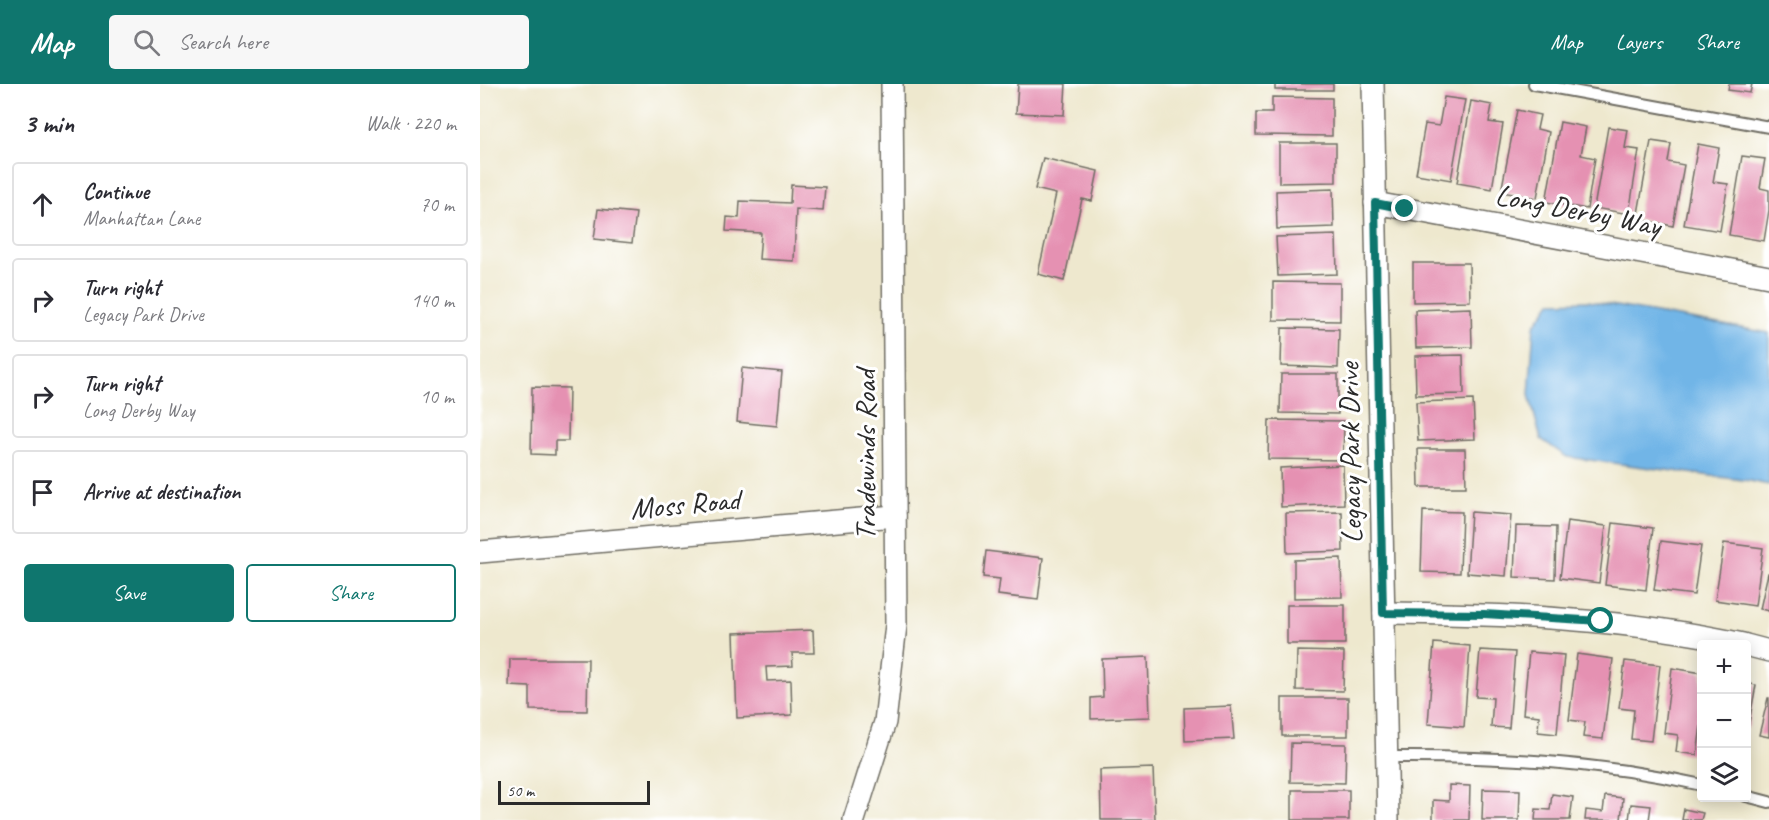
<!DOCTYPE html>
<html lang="en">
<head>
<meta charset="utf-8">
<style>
	:root { --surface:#fff; --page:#f7f7f7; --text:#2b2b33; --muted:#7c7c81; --line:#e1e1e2; --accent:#0f766e }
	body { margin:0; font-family:Caveat,sans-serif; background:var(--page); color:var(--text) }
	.controls { position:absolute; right:18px; bottom:18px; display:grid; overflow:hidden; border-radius:6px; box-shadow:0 3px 15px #0003 }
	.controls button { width:54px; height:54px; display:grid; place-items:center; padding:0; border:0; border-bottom:2px solid var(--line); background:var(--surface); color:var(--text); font:30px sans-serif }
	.scale { position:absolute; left:18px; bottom:15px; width:152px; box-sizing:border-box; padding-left:6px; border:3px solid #2b2b2b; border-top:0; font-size:16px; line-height:21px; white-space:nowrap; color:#2b2b2b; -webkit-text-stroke:4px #fff; paint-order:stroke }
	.stop { position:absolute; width:18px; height:18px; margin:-14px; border:4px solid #0f766e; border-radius:50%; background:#fff }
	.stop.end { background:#0f766e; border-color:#fff; box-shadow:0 2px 6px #0008 }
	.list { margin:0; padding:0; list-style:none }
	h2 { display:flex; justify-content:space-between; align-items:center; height:78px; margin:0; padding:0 24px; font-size:26px }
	h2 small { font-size:20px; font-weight:400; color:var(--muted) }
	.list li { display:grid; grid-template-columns:39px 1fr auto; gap:18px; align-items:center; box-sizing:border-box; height:84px; margin:0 12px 12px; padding:0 12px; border:2px solid var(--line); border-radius:6px }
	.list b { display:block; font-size:22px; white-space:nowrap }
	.list p { margin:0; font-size:20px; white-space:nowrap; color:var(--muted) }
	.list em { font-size:20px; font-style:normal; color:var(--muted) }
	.actions { display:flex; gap:12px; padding:18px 24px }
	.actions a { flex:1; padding:14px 0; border:2px solid var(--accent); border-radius:6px; text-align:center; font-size:21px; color:var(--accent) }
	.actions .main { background:var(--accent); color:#fff }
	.icon { flex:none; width:33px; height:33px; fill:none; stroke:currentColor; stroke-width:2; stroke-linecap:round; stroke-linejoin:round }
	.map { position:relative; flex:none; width:1289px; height:736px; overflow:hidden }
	header { display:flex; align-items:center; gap:36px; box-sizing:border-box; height:84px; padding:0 30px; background:var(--accent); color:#fff }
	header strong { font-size:28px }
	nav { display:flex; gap:33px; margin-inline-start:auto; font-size:21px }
	.search { width:420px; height:54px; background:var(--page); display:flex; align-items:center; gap:15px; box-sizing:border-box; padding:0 21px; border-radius:6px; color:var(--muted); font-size:22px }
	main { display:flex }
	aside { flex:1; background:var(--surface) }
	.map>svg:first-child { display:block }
</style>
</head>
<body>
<header>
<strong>Map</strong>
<div class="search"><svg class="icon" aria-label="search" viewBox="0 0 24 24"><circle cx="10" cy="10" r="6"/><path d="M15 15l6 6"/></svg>Search here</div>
<nav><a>Map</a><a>Layers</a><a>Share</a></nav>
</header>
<main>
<aside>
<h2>3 min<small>Walk · 220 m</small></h2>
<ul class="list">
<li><svg class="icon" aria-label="ahead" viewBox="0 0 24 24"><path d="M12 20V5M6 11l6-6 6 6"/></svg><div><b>Continue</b><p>Manhattan Lane</p></div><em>70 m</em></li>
<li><svg class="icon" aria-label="right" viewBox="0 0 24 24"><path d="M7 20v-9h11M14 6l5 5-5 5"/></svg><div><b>Turn right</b><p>Legacy Park Drive</p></div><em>140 m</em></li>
<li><svg class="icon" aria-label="right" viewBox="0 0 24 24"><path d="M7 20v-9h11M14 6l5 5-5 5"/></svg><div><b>Turn right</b><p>Long Derby Way</p></div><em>10 m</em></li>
<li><svg class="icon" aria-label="arrive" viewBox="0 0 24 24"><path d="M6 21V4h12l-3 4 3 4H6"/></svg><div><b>Arrive at destination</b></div></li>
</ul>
<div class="actions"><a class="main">Save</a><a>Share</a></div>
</aside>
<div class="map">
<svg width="1289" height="736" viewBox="0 0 1289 736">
	<rect width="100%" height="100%" fill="#fff"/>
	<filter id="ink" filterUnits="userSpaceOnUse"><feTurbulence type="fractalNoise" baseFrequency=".0167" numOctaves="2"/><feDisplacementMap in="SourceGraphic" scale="12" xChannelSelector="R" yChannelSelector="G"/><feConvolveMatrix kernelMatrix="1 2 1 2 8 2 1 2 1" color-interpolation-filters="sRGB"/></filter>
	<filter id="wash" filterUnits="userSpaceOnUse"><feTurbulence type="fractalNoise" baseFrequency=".008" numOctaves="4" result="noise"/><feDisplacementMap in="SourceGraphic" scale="24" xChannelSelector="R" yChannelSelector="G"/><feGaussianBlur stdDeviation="1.35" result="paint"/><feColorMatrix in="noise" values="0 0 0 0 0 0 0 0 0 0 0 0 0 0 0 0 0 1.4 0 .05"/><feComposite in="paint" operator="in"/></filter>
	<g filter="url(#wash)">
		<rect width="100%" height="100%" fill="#eee8ce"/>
		<path fill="#71b5e7" stroke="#4e7089" stroke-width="1.5" d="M1108 217 1289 249V401L1270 397 1087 373 1061 355 1049 311 1054 242 1071 218Z"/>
		<g id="blocks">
			<g fill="#e591b2">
				<path d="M538 0H586L584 31 536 29Z"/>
				<rect x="795" y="0" width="58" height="6"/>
				<path d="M1249 0H1272L1270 9 1248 6Z"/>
				<path d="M792 13 852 14V52L776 51V29H792Z"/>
				<path d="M964 13 985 16 971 96 936 90 945 40 959 42Z"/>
				<path d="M991 17 1012 21 1009 38 1023 40 1012 105 977 99Z"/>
				<path d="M1037 26 1060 31 1057 45 1069 48 1057 114 1021 108Z"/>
				<path d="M1080 38 1106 43 1101 71 1115 74 1107 125 1066 118Z"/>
				<path d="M1128 43 1148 46 1145 64 1159 66 1149 130 1114 124Z"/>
				<path d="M1171 57 1191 60 1188 78 1204 81 1193 142 1157 135Z"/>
				<path d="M799 59H856V98L799 99Z"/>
				<path d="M1218 60 1239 64 1233 98 1248 100 1240 147 1204 141Z"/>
				<path d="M1262 72 1285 75 1280 104 1289 106V126L1284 157 1249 151Z"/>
				<path d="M563 74 618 87 612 117 602 115 584 197 558 190 576 110 555 105Z"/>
				<path d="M311 101 345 103 343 127 316 125 314 177 279 175 281 149 246 147 247 133 259 134 260 117 310 119Z"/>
				<path d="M853 105 854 143 797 145 796 107Z"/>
				<path d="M118 125 156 129 152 159 114 155Z"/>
				<path d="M856 151 857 190 798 192 796 153Z"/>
				<path d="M933 179H989L990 217 933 218Z"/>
				<path d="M793 198 860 199V237L793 236Z"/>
				<path d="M991 224 992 263 936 264 935 226Z"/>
				<path d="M802 244 859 245 858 284 801 282Z"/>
				<path d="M983 271 984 310 936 311 935 272Z"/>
				<path d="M262 284 302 288 297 342 257 338Z"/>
				<path d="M801 290H858V330L800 329Z"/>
				<path d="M52 303 89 304 88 357H75V371L51 370Z"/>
				<path d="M993 316 995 355 938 357 936 318Z"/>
				<path d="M789 336 864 337 863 376 788 375Z"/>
				<path d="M938 365H985L986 403H939Z"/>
				<path d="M863 381 864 420 801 423 800 384Z"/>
				<path d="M943 427 982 428 980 489 941 488Z"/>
				<path d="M862 428 863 467 807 469 806 429Z"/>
				<path d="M991 428 1031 431 1026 492 987 489Z"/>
				<path d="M1087 437 1126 442 1119 499 1080 494Z"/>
				<path d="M1133 439 1173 444 1166 506 1125 501Z"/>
				<path d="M1036 442 1076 443 1075 495 1034 493Z"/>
				<path d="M1181 457 1221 462 1214 511 1174 506Z"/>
				<path d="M1244 459 1283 464 1275 522 1235 516Z"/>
				<path d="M506 467 563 474 558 516 518 511 520 495 503 493Z"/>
				<path d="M861 474 862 513 814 514V476Z"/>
				<path d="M1288 489H1289V527L1280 525Z"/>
				<rect x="807" y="521" width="58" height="39"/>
				<path d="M333 546 334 569H312L313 582 286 583 287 597 311 596 312 631 257 634 254 549Z"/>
				<path d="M954 559 990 562 984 643 948 640Z"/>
				<path d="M1000 566 1035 568 1029 644 1011 643 1013 614 996 613Z"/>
				<path d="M817 567 864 568 863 607 816 606Z"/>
				<path d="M1049 568 1084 571 1077 650 1058 648 1059 632 1043 630Z"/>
				<path d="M1097 570 1133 575 1123 655 1103 653 1105 638 1089 636Z"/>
				<path d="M668 573 670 633 611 635V614L623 613 622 575Z"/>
				<path d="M30 575H108L107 627 50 626V603L29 602Z"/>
				<path d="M1145 577 1180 581 1171 657 1151 655 1154 626 1139 624Z"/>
				<path d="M1192 584 1222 589V634L1217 671 1196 668 1198 651 1184 649Z"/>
				<path d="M1266 599 1276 601 1268 644H1266Z"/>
				<rect x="802" y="614" width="66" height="38"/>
				<path d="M1288 614H1289V653L1279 651Z"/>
				<path d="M751 622 754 655 705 657 704 624Z"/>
				<path d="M811 659 866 660 865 699 810 698Z"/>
				<path d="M673 684 675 736H621L620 686Z"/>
				<path d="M969 701 990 702 989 736H953V716L969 717Z"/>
				<path d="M1003 705 1040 706 1039 736H1002Z"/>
				<rect x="812" y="706" width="57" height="30"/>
				<path d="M1072 710 1093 713 1090 736H1055L1056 725 1070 726Z"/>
				<path d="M1125 712 1143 714 1141 736H1105L1106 726 1123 728Z"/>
				<path d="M1151 720 1171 722 1169 736H1149Z"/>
				<path d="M1204 725 1223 729 1221 736H1202Z"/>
			</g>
		</g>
	</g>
	<g filter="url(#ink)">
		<use href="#blocks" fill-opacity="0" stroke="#6f6d64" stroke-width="1.5"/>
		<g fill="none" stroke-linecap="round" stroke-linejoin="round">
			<g stroke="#6f6d64" stroke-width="14">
				<g id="lane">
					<path d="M1054 0 1289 43"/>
					<path d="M907 673C1016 672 1114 677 1222 701"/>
					<path d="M1266 712 1289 718"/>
				</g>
			</g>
			<g stroke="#6f6d64" stroke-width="24">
				<g id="street">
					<path d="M893 0 908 736"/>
					<path d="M895 119 1289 193"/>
					<path d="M0 468 415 432"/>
					<path d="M904 529C1024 530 1145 534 1263 560"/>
					<path d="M1266 561 1289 567"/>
					<path d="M374 736 405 638 416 541 412 0"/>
				</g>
			</g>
			<use href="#lane" stroke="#fff" stroke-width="10"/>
			<use href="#street" stroke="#fff" stroke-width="21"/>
		</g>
	</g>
	<g fill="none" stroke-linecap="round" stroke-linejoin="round" filter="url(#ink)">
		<path stroke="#0f766e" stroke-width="8" d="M925 125 895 119 903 529 1004 530 1121 537"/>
	</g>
	<g text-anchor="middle" stroke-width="6" stroke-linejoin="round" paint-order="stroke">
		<g font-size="30" fill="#2b2b2b" stroke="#fff">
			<text transform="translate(1098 126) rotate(11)" y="10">Long Derby Way</text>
			<text transform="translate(870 369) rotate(-91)" y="10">Legacy Park Drive</text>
			<text transform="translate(385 371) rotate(-90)" y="10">Tradewinds Road</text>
			<text transform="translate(205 420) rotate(-5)" y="10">Moss Road</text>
		</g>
	</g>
</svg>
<div class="controls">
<button>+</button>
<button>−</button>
<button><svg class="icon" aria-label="layers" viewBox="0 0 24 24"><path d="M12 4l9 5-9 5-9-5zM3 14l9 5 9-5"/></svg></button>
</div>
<div class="scale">50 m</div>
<div class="stop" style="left:1121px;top:537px"></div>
<div class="stop end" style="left:925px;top:125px"></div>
</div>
</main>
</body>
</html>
